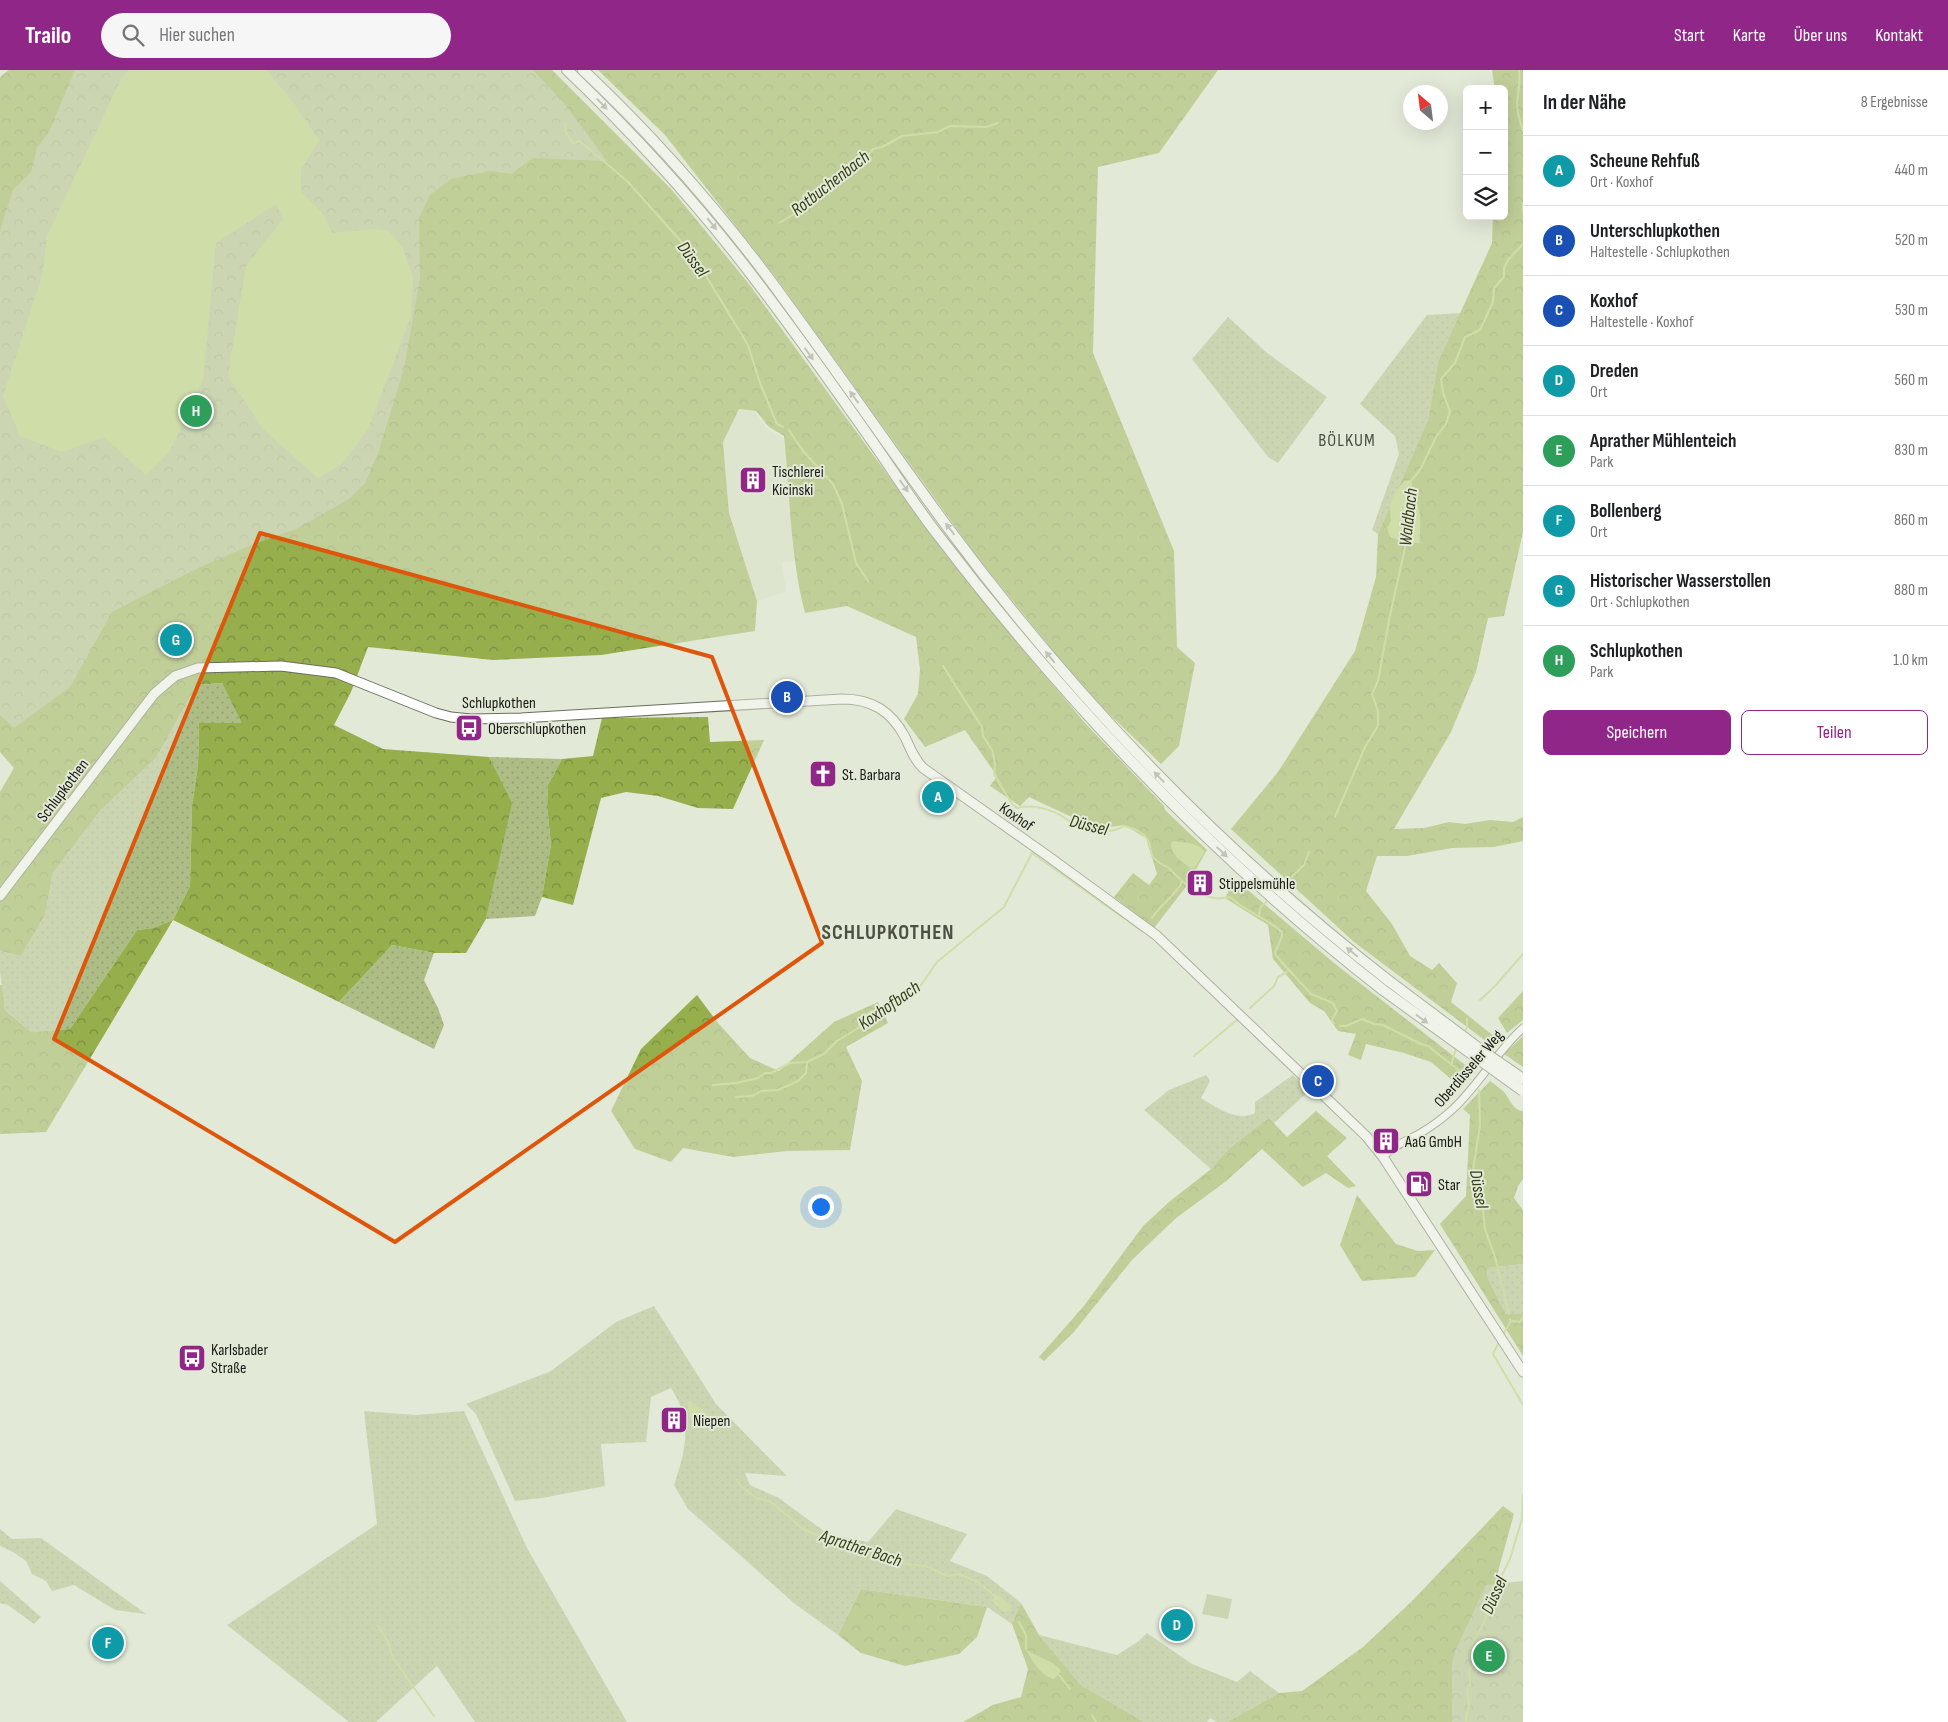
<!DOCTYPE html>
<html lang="de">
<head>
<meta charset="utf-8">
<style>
	:root { --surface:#fff; --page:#f6f6f6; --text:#202124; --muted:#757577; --line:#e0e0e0; --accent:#912689 }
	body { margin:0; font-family:"Sofia Sans Condensed",sans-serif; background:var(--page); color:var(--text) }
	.controls { position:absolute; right:15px; top:15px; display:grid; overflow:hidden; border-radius:8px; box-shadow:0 5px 20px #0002 }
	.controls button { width:45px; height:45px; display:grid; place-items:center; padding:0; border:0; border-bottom:1px solid var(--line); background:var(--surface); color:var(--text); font:25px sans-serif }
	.compass { position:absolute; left:1403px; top:15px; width:45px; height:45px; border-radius:50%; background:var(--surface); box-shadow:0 5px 20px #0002; rotate:332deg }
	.you { position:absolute; left:820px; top:1136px; width:18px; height:18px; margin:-12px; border:4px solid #fff; border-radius:50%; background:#1a73e8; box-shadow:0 0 0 8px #1a73e833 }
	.badge { display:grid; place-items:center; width:32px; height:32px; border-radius:50%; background:var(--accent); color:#fff; font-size:16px; font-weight:700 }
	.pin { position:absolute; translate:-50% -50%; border:2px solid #fff; box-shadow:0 1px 5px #0006 }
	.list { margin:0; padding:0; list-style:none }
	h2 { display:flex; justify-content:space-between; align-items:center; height:65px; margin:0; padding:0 20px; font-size:21px }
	h2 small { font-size:16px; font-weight:400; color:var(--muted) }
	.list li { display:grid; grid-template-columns:32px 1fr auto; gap:15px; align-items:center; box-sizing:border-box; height:70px; padding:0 20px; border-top:1px solid var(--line) }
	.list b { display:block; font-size:19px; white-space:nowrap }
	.list p { margin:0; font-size:16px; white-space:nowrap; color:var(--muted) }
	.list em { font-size:16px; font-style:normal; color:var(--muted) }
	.actions { display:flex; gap:10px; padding:15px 20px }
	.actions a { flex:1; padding:11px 0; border:1px solid var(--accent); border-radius:8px; text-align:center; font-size:18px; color:var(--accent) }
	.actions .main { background:var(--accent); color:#fff }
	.icon { flex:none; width:28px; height:28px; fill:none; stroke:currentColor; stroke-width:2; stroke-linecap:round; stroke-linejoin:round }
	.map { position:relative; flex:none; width:1523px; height:1652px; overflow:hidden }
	header { display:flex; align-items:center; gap:30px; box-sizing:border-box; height:70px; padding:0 25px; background:var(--accent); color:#fff }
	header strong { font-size:24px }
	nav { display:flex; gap:28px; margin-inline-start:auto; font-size:18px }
	.search { width:350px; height:45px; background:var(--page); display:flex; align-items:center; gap:12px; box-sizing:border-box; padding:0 18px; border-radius:28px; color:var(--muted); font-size:19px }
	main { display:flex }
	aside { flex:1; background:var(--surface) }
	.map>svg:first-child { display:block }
</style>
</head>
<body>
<header>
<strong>Trailo</strong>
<div class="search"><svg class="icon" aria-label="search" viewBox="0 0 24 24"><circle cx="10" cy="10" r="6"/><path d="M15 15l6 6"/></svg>Hier suchen</div>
<nav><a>Start</a><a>Karte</a><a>Über uns</a><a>Kontakt</a></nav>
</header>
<main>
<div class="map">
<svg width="1523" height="1652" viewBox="0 0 1523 1652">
	<defs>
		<pattern id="grass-dots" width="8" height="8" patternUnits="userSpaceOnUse" patternTransform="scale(1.25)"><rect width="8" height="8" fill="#adbd85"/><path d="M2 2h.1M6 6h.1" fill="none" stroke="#94a272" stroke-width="1.8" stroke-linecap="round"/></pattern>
		<pattern id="forest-crowns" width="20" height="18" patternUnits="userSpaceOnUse" patternTransform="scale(1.25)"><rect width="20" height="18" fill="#96ae4c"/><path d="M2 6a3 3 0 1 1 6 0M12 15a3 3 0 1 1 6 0" fill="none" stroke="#798d3e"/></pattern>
		<pattern id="park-crowns" width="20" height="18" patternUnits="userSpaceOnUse" patternTransform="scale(1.25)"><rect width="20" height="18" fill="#adbd85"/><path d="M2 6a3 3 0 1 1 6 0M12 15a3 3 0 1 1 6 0" fill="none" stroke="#94a272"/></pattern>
	</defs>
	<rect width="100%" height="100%" fill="#e3e9d7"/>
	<path fill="#d7dfc6" d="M738 339 755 342 767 359 784 369 795 491 782 492 786 522 757 531 729 443 723 372Z"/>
	<g fill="url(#grass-dots)">
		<path d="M1461 243 1438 292 1428 350 1378 464 1372 460 1399 384 1395 366 1360 334 1427 245Z"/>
		<path d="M1228 247 1266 282 1327 327 1278 393 1268 387 1192 289Z"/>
		<path d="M222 613 243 653H199L198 695 192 736 190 816 173 850 153 858 137 860 70 959 31 962 5 940 0 902V881L21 886 45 845 53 803 100 741 156 688 197 615Z"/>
		<path d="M489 687 562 689 548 715 547 736 551 775 542 827 535 846 486 849 511 734Z"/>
		<path d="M392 875 434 883 424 910 438 938 444 955 434 979 339 932Z"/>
		<path d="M1206 1005 1210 1011 1201 1028C1217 1038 1237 1052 1255 1043V1032L1293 1005 1309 1021 1274 1053 1269 1048 1211 1099 1144 1040 1169 1020Z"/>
		<path d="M1523 1194V1244H1506L1488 1209 1487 1198Z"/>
		<path d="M654 1236 716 1334 787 1406 745 1403 750 1415 779 1428 828 1464 868 1472 896 1439 967 1464 950 1491 987 1506 1021 1533 1012 1554 987 1537 861 1519 838 1565 795 1534 688 1439 674 1415C686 1379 693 1352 671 1318L651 1327 646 1372 601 1374 605 1416 542 1428 515 1431 476 1344 466 1334 551 1301 616 1252Z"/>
		<path d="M364 1341 416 1345 464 1341 527 1478 627 1652H475L437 1596 376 1652H349L227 1555 377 1454Z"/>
		<path d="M0 1459 12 1469 41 1468 146 1544 115 1540 74 1515 52 1521 46 1511 32 1504 26 1491 13 1482 0 1476Z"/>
		<path d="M0 1511 41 1547 34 1554 8 1535 0 1533Z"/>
		<path d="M1147 1563 1192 1594 1237 1612 1250 1601 1279 1623 1227 1652H1217L1210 1648 1207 1652H1144L1081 1615 1039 1565 1117 1585 1139 1571Z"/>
	</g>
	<g fill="url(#forest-crowns)">
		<path d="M9 0H552L672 120 749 214 906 430 1018 574 1086 654 1164 736 1165 740 1207 780 1185 818 1154 858 1114 827 1133 803 1149 815 1157 804 1146 768 1124 755 1097 759 1029 727 1020 736 990 716 997 706 965 660 925 677 904 649 918 624 920 599 916 567 847 536 805 543C790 486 790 424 784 366L769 357 756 341 739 339 723 372 729 443 757 531 755 561 601 585 493 590 368 577 351 622 334 655 383 679 489 687 512 733 486 849 466 883H434L392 875 339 932 173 850 46 1062 0 1064V915H2L5 940 31 962 70 959 137 860 153 858 173 850 190 816 192 736 198 695 199 653H242L222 613 197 615 156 688 100 741 53 803 45 845 21 886 0 881V722L14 698 0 682V7Z"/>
		<path d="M598 0H1218L1159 83 1098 97 1093 283 1174 481 1177 577 1195 593 1179 676 1161 694 1101 636 1059 588 977 487 774 205 665 65Z"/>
		<path d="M1492 0H1523V462L1504 546 1488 548 1476 602 1451 662 1394 759 1424 758 1449 752 1465 754 1490 750 1513 752 1523 747V771L1494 777 1452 778 1407 786H1377L1366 821 1392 854 1410 886 1432 900 1439 893 1457 913 1451 932 1500 971 1495 978 1354 872 1231 759 1278 702 1355 581 1376 507 1378 464 1428 350 1438 292 1492 173 1493 146H1504V19H1495Z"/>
		<path d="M708 647 710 672 764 670 733 739 698 738 658 726 626 722 601 728 573 835 542 827 551 775 547 736 548 715 562 689 593 686 602 648Z"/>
		<path d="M1235 809 1334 893 1469 998 1459 1016 1431 992 1404 983 1366 974 1361 990 1348 985 1356 964 1338 961 1324 941 1310 933 1273 889 1268 855 1225 828Z"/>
		<path d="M1523 921V950L1507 963 1498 948Z"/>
		<path d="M697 925 718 953 750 988 779 1001 834 952 878 932 888 953 846 977 862 1011 850 1080 787 1081 733 1087 683 1078 671 1092 635 1079 611 1041 641 979Z"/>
		<path d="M1523 966V997L1504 984Z"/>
		<path d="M1490 1011C1494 1014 1499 1017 1503 1021 1510 1028 1512 1040 1523 1041V1109L1518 1116 1514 1128 1523 1140V1194L1487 1198 1488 1209 1506 1244H1523V1286L1440 1154 1466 1126 1470 1045 1463 1039Z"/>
		<path d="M1316 1041 1347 1068 1327 1086 1356 1116 1348 1118 1326 1103 1303 1117 1262 1079 1225 1112 1175 1149 1132 1190 1073 1263 1044 1291 1039 1287 1083 1237 1143 1156 1169 1132 1211 1099 1229 1079 1269 1048 1287 1067Z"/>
		<path d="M1357 1125 1396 1174 1418 1181 1435 1180 1415 1207 1362 1211 1340 1175Z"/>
		<path d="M1503 1436 1514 1444 1499 1498 1486 1558 1474 1652H1227L1279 1623 1302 1621 1363 1577 1411 1532Z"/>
		<path d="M861 1519 987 1537 977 1567 959 1584 905 1596 861 1583 838 1565Z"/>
		<path d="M1021 1533 1039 1565 1081 1615 1144 1652H963L993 1635 1021 1627 1028 1599 1012 1554Z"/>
	</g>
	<g fill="url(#park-crowns)">
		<path d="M75 0H533L564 33 607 91 533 88 511 104 490 101 451 109 430 125 419 148 420 208 404 298 378 383 365 413 349 429 296 459 246 477 194 500 112 542 70 617 14 658 0 645V160L13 120 31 102 37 78 49 62Z"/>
		<path d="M1523 1511V1652H1452V1593L1456 1579 1486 1515Z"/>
	</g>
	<path fill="#adbd85" d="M1207 1524 1232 1529 1228 1549 1202 1544Z"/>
	<g fill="#b7d16f">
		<path d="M129 0H266L293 32 319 70 301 100V122L324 145 332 163 375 159 389 161 403 178 413 208 411 246 368 359 342 394 318 408 263 359 228 306 246 196 283 149 276 134 216 173 203 310 169 382 146 405 104 367 62 382 20 366 3 326 43 203 47 166 122 7Z"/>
		<path d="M1411 410C1413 424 1420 436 1420 449 1421 457 1419 465 1420 473H1406L1390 467 1387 458 1391 451C1387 434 1394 424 1404 411Z"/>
		<path d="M1174 771C1186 773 1197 772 1205 782L1195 797 1191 799C1182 791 1171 786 1171 773Z"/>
		<path d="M872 939 877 948 861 959 858 958V952Z"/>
		<path d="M689 1331H691L709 1345 708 1353 698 1358 693 1356 687 1333Z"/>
		<path d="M995 1526H999L1011 1536 1010 1540 1003 1542 992 1531Z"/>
		<path d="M1026 1579C1039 1589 1051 1588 1061 1601L1054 1609C1041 1606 1032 1591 1026 1579Z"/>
	</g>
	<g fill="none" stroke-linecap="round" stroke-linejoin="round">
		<g stroke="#b7d16f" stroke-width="2">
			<path d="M1519 0C1521 11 1518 22 1517 33 1517 42 1520 52 1523 61"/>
			<path d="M565 53 566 63 573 73 580 71 628 112 694 186 748 275 760 313 777 354 783 357"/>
			<path d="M1523 133V142"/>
			<path d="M779 153 801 140 805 132 829 110 860 95 873 79 882 77 902 66 938 62 950 56 986 57 998 53"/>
			<path d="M789 360 803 381 833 414 842 434 856 493 868 511"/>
			<path d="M1411 411 1420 400 1436 367 1446 354 1450 341 1443 323 1441 309 1455 293 1465 267 1480 260 1493 232 1494 218 1504 207V198L1508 190 1523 174"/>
			<path d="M943 596 982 657 983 666 992 680 995 693 994 704 1012 734 1017 738C1033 734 1047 738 1062 746 1066 749 1071 753 1075 754 1079 756 1083 755 1087 756 1104 759 1107 765 1124 756 1136 759 1147 763 1150 776 1151 782 1151 786 1156 790 1159 794 1165 795 1169 798 1180 810 1197 826 1214 828 1219 829 1225 828 1230 827 1245 842 1266 847 1282 862V866L1275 883 1278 888 1311 924 1333 933 1337 941 1332 950 1334 953"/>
			<path d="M1335 747 1365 677 1378 656V641L1372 624 1378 611 1389 550 1406 473"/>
			<path d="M1282 816 1304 795 1309 782"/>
			<path d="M1259 846 1260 838 1269 829"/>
			<path d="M1152 848C1161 834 1174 827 1182 812"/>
			<path d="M1480 930 1495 916 1523 884"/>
			<path d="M1250 938 1274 916 1278 907 1289 901"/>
			<path d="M875 944 919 918 937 892 1004 837 1032 783 1142 861"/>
			<path d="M1340 956H1346L1362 949 1374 954 1383 955 1419 973 1428 976 1470 1009"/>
			<path d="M1464 963 1467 957V949"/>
			<path d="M1194 986 1238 949"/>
			<path d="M1451 995 1456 979"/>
			<path d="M713 1015 736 1013 758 1008 765 1003H771L790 993 807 992 824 984 837 971 860 957"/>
			<path d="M1479 1020 1480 1056 1473 1100 1480 1115 1485 1159 1495 1187 1509 1244"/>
			<path d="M736 1027 752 1026 761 1021 778 1020 798 1011 806 1003 807 992"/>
			<path d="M1511 1251 1520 1252 1523 1247"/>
			<path d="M1502 1266 1511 1251 1510 1249"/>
			<path d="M1500 1270 1493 1284 1523 1335"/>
			<path d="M737 1410 741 1416 756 1428 769 1431 776 1436 801 1458 840 1475 861 1482 875 1481 898 1493 926 1496 948 1506 959 1504 978 1512 995 1526"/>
			<path d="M1019 1552 1026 1565V1579"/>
			<path d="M378 1556 388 1571 393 1588 434 1646"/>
			<path d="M1059 1605 1070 1619"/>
			<path d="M1092 1645 1096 1652"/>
			<path d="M1466 1652V1647L1469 1635 1467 1620 1470 1614 1469 1601C1476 1592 1476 1587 1470 1578L1484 1552 1500 1509 1510 1489 1522 1449 1523 1425"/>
		</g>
		<g stroke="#6a6e5f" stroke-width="9">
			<path id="minor" d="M1383 1087C1393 1076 1406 1071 1419 1064 1431 1057 1442 1049 1453 1039 1479 1015 1496 982 1523 958"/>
		</g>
		<g stroke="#6a6e5f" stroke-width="11">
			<path id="major" d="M0 826 154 624 175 606 198 598 281 596 336 603 436 643 451 647 471 649 521 648 842 629C872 629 891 641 905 667 910 678 914 689 923 698L1045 784 1156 865 1366 1066 1383 1087 1523 1302"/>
		</g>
		<g stroke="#6a6e5f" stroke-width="12">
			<g id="highway">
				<path d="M567 0C635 65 697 133 754 208 796 263 837 321 877 378 897 407 916 437 938 465 1067 634 1215 789 1383 920"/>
				<path d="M583 0C650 63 712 133 767 206 828 288 886 373 946 455 1075 629 1218 778 1389 911"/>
			</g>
		</g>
		<use href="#minor" stroke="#fff" stroke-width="7"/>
		<use href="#major" stroke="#fff" stroke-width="9"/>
		<use href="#highway" stroke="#fff" stroke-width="10"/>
		<g stroke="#6a6e5f" stroke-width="12" stroke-linecap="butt">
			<g id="highway-bridge">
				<path d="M1389 911 1481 980 1523 1009"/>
				<path d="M1383 920 1523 1021"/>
			</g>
		</g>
		<use href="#highway-bridge" stroke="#fff" stroke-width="10"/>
	</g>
	<defs><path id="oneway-solid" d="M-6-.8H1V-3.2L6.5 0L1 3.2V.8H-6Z" transform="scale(1.25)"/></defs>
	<g fill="#979895">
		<use href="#oneway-solid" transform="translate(602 34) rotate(46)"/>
		<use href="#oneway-solid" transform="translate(712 154) rotate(51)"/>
		<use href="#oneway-solid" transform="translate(809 284) rotate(54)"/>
		<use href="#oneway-solid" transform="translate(854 327) rotate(-126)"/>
		<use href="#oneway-solid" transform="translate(904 416) rotate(55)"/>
		<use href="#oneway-solid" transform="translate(950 459) rotate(-127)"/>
		<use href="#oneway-solid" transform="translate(1050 587) rotate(-129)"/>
		<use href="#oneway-solid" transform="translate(1159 707) rotate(-134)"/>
		<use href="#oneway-solid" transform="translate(1222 782) rotate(43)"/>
		<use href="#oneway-solid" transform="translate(1352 882) rotate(-141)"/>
		<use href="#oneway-solid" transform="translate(1422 949) rotate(36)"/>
	</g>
	<path d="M0 0H1523V1652H0ZM260 463 712 587 822 873 395 1172 54 969Z" fill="#e3e9d7" fill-opacity=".55" fill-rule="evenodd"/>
	<path fill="none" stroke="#de560c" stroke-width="4" stroke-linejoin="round" d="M260 463 712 587 822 873 395 1172 54 969Z"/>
	<defs>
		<g id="building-square" transform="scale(1.4375)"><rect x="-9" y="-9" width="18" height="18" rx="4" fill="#912689" stroke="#e3e9d7"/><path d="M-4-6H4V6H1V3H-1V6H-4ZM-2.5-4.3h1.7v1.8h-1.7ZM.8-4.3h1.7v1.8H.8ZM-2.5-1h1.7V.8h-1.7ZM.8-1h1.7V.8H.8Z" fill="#fff"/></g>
		<g id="bus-square" transform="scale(1.4375)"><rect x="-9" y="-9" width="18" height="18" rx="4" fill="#912689" stroke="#e3e9d7"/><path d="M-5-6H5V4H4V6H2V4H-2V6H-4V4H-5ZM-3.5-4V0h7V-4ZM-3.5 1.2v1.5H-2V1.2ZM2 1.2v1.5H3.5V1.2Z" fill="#fff"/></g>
		<g id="church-square" transform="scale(1.4375)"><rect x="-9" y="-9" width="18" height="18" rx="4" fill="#912689" stroke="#e3e9d7"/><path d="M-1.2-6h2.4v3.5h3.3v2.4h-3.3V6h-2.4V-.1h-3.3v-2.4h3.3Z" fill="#fff"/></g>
		<g id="fuel-square" transform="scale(1.4375)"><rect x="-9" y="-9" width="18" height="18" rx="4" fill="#912689" stroke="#e3e9d7"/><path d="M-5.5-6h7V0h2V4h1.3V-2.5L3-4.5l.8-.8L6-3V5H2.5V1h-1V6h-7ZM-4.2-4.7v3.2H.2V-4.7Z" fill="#fff"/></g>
	</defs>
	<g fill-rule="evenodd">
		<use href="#building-square" x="753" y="410"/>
		<use href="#bus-square" x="469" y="658"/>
		<use href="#church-square" x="823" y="704"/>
		<use href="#building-square" x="1200" y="813"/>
		<use href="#building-square" x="1386" y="1071"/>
		<use href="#fuel-square" x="1419" y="1114"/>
		<use href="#bus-square" x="192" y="1288"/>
		<use href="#building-square" x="674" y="1350"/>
	</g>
	<g text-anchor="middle" stroke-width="4" stroke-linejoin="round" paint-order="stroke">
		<g font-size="16" fill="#181a14" stroke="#e3e9d7" text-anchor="start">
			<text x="772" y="407">Tischlerei<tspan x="772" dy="18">Kicinski</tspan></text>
			<text x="488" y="664">Oberschlupkothen</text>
			<text x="842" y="710">St. Barbara</text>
			<text x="1219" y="819">Stippelsmühle</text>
			<text x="1405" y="1077">AaG GmbH</text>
			<text x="1438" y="1120">Star</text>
			<text x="211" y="1285">Karlsbader<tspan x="211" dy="18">Straße</tspan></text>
			<text x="693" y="1356">Niepen</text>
		</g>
		<g font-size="16" fill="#181a14" stroke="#e3e9d7">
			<text x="499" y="638">Schlupkothen</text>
			<text transform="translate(62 720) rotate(-53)" y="6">Schlupkothen</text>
			<text transform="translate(1017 746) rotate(35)" y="6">Koxhof</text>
			<text transform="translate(1468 998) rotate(-49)" y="6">Oberdüsseler Weg</text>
		</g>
		<g font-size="18" font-style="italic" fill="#343e15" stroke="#e3e9d7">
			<text transform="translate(830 113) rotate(-38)" y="6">Rotbuchenbach</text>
			<text transform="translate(693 189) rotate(54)" y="6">Düssel</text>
			<text transform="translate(1408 447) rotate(-84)" y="6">Waldbach</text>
			<text transform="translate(1089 755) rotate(14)" y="6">Düssel</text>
			<text transform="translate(889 935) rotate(-35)" y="6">Koxhofbach</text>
			<text transform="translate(1479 1119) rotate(80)" y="6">Düssel</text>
			<text transform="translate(861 1478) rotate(18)" y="6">Aprather Bach</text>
			<text transform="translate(1494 1525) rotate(-66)" y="6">Düssel</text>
		</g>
		<g font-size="18" letter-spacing="1" fill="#4b5041" stroke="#e3e9d7">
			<text x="1347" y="376">BÖLKUM</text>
		</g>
		<g font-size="21" font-weight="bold" letter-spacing="1" fill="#4b5041" stroke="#e3e9d7">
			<text x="888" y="869">SCHLUPKOTHEN</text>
		</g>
	</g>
</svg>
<div class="controls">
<button>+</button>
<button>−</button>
<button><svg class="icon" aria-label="layers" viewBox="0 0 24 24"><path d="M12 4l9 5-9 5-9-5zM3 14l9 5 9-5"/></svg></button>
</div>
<svg class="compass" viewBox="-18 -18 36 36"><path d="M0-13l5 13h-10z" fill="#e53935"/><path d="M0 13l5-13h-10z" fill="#757577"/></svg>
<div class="you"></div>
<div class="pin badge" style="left:938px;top:727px;background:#0f9aa8">A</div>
<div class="pin badge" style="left:787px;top:627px;background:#1a4fb4">B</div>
<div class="pin badge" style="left:1318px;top:1011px;background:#1a4fb4">C</div>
<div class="pin badge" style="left:1177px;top:1555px;background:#0f9aa8">D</div>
<div class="pin badge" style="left:1489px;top:1586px;background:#2e9e5b">E</div>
<div class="pin badge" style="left:108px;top:1573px;background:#0f9aa8">F</div>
<div class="pin badge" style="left:176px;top:570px;background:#0f9aa8">G</div>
<div class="pin badge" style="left:196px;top:341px;background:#2e9e5b">H</div>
</div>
<aside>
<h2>In der Nähe<small>8 Ergebnisse</small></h2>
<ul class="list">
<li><span class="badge" style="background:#0f9aa8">A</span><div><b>Scheune Rehfuß</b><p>Ort · Koxhof</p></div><em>440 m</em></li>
<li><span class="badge" style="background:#1a4fb4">B</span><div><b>Unterschlupkothen</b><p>Haltestelle · Schlupkothen</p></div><em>520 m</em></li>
<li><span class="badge" style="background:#1a4fb4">C</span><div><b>Koxhof</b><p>Haltestelle · Koxhof</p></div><em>530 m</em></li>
<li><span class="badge" style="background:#0f9aa8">D</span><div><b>Dreden</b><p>Ort</p></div><em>560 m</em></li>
<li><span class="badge" style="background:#2e9e5b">E</span><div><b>Aprather Mühlenteich</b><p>Park</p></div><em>830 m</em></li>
<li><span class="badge" style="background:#0f9aa8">F</span><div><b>Bollenberg</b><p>Ort</p></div><em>860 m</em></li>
<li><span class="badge" style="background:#0f9aa8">G</span><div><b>Historischer Wasserstollen</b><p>Ort · Schlupkothen</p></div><em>880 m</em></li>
<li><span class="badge" style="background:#2e9e5b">H</span><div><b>Schlupkothen</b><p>Park</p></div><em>1.0 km</em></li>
</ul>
<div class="actions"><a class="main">Speichern</a><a>Teilen</a></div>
</aside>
</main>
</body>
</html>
